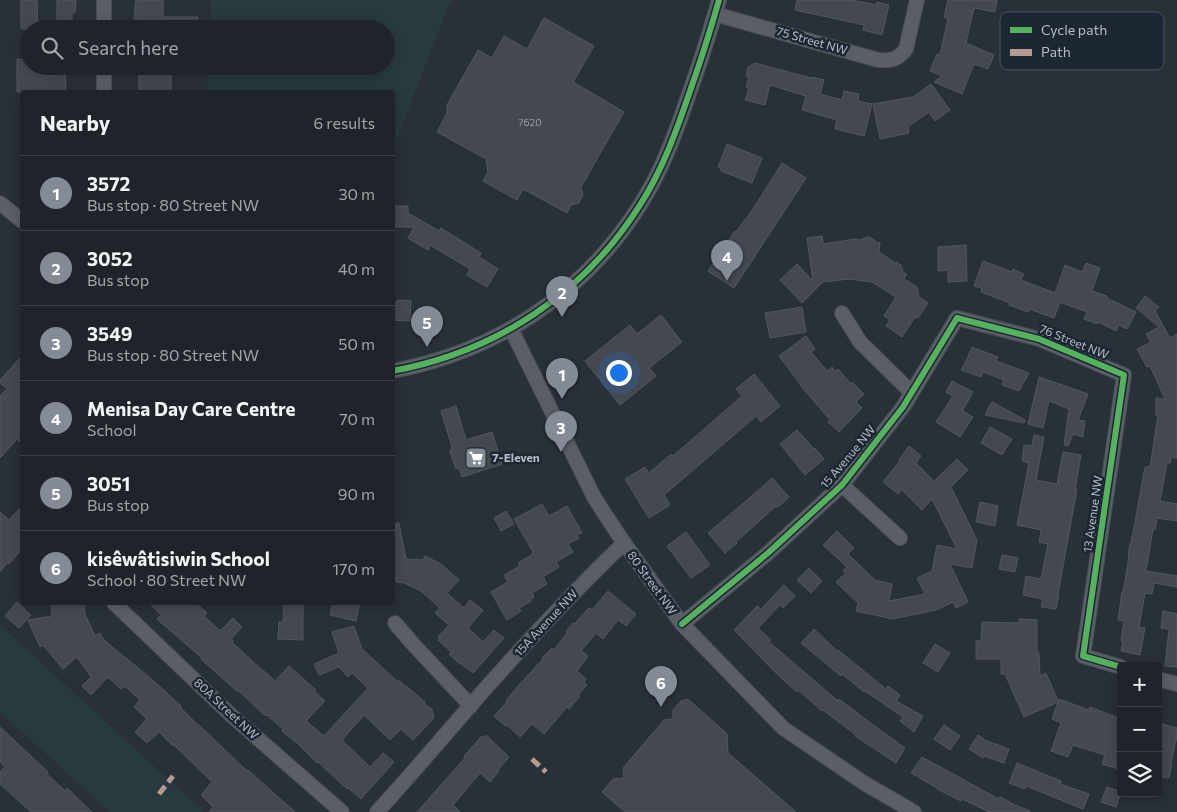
<!DOCTYPE html>
<html lang="en">
<head>
<meta charset="utf-8">
<style>
	:root { --surface:#20242a; --page:#282c32; --text:#f1f3f6; --muted:#a2a4a8; --line:#3d4147; --accent:#848b96 }
	body { margin:0; font-family:Commissioner,sans-serif; background:var(--page); color:var(--text) }
	.controls { position:absolute; right:15px; bottom:15px; display:grid; overflow:hidden; border-radius:5px; box-shadow:0 2px 12px #0003 }
	.controls button { width:45px; height:45px; display:grid; place-items:center; padding:0; border:0; border-bottom:1px solid var(--line); background:var(--surface); color:var(--text); font:25px sans-serif }
	.you { position:absolute; left:618px; top:372px; width:18px; height:18px; margin:-12px; border:4px solid #fff; border-radius:50%; background:#1a73e8; box-shadow:0 0 0 8px #1a73e833 }
	.badge { display:grid; place-items:center; width:32px; height:32px; border-radius:50%; background:var(--accent); color:#fff; font-size:16px; font-weight:700 }
	.pin { position:absolute; translate:-50% -41px; filter:drop-shadow(0 1px 2px #0008) }
	.pin::after { content:''; position:absolute; top:26px; width:18px; height:15px; background:inherit; clip-path:polygon(0 0,100% 0,50% 100%) }
	.list { margin:0; padding:0; list-style:none }
	h2 { display:flex; justify-content:space-between; align-items:center; height:65px; margin:0; padding:0 20px; font-size:21px }
	h2 small { font-size:16px; font-weight:400; color:var(--muted) }
	.list li { display:grid; grid-template-columns:32px 1fr auto; gap:15px; align-items:center; box-sizing:border-box; height:75px; padding:0 20px; border-top:1px solid var(--line) }
	.list b { display:block; font-size:19px; white-space:nowrap }
	.list p { margin:0; font-size:16px; white-space:nowrap; color:var(--muted) }
	.list em { font-size:16px; font-style:normal; color:var(--muted) }
	.icon { flex:none; width:28px; height:28px; fill:none; stroke:currentColor; stroke-width:2; stroke-linecap:round; stroke-linejoin:round }
	.map { position:relative; flex:none; width:1177px; height:812px; overflow:hidden }
	.search { position:absolute; background:var(--surface); box-shadow:0 2px 12px #0003; left:20px; top:20px; width:375px; height:55px; display:flex; align-items:center; gap:12px; box-sizing:border-box; padding:0 18px; border-radius:28px; color:var(--muted); font-size:19px }
	.panel { position:absolute; background:var(--surface); box-shadow:0 2px 12px #0003; left:20px; top:90px; width:375px; height:515px; border-radius:5px }
	.map>svg:first-child { display:block }
</style>
</head>
<body>
<div class="map">
<svg width="1177" height="812" viewBox="0 0 1177 812">
	<rect width="100%" height="100%" fill="#2a3038"/>
	<g fill="#273a3e">
		<path d="M211 0H453L449 5 393 149 392 92H207L208 66H386V29H210Z"/>
		<path d="M0 625 204 812H110L0 712Z"/>
	</g>
	<g fill="#444950" stroke="#52575f">
		<path d="M21 0H37L38 29H21Z"/>
		<path d="M57 0H76L75 13H72V29H57Z"/>
		<path d="M136 0H163V17H198V29H142V20L134 19Z"/>
		<path d="M797 0H852L877 5V2L889 5 882 35 863 30 864 25 795 10Z"/>
		<path d="M948 0H997L995 12 974 8 966 43 994 55 988 69 974 64 962 94 934 82 942 76 930 71 937 54 940 55 948 18 944 17Z"/>
		<path d="M544 18 594 46 573 82 624 112 581 187 583 195 579 203 571 205 567 213 523 189 517 200 483 181 488 172 486 159 437 132 447 113V105L478 50 492 58 504 36 527 49Z"/>
		<path d="M17 59 29 60V66H40V75H56V66H65L66 92H17Z"/>
		<path d="M755 63 811 78 812 77 824 80 820 94 842 100 844 91 859 94 858 101 872 104 864 136 835 129 837 120 802 110 806 96 770 85 765 105 745 100 749 88 746 87 749 77 746 76 748 67Z"/>
		<path d="M139 66H162L161 73H171V92H139Z"/>
		<path d="M931 84 950 110 935 121 929 112 908 127 909 133 880 139 873 104 913 97Z"/>
		<path d="M727 144 762 158 752 183 721 171V169L718 167Z"/>
		<path d="M782 163 806 178 734 288 708 271 735 231 736 232 753 209Z"/>
		<path d="M392 206H408V213L439 231 441 228 481 253 479 257 498 269 487 287 467 275 470 269 430 245 428 250 408 238 414 227H392Z"/>
		<path d="M822 236 823 244 855 239 860 240 867 237 872 238 876 242 880 243 879 252 895 263 897 262 901 265 903 272 907 274 904 279 917 287 919 297 928 303 918 318 915 317 902 337 886 326 890 320 884 316 896 297 872 282 849 279 823 282 802 303 780 280 797 264 813 281 807 238Z"/>
		<path d="M966 245 967 281 948 282V270L938 271V247Z"/>
		<path d="M983 261 1012 272 1013 269 1024 274 1021 280 1055 293 1065 265 1082 272 1086 263 1100 268 1092 291 1107 296V298L1136 312 1127 329 1119 325 1116 331 1098 322 1097 324 1084 319 1087 312 1060 302 1054 318 1029 309 1028 312 1009 305 1010 303 981 292 982 288 974 286Z"/>
		<path d="M1145 296 1159 307 1155 311 1170 338 1177 334V458L1171 457 1170 463H1167L1160 501 1177 504V521L1157 518 1155 530 1153 529 1146 571 1177 576V587L1154 583 1152 594 1145 593 1139 627 1145 628 1140 655 1121 651 1123 642 1121 641 1124 621 1118 620 1122 592H1123L1129 557H1128L1130 543H1131L1145 467H1150L1158 415H1156V398L1165 399 1150 366 1147 367 1137 349 1151 342 1150 341 1146 334 1159 327 1136 308Z"/>
		<path d="M397 300 411 301 410 321 392 320V302L397 303Z"/>
		<path d="M802 307 806 332 770 338 765 313Z"/>
		<path d="M661 315 682 342 649 368 656 376 620 405 585 361 630 325 637 334Z"/>
		<path d="M806 336 815 349 811 352 827 371 832 367 835 371 838 369 851 384 852 382 864 394 856 402 862 408 839 432 828 422 830 420 800 385H801L779 356Z"/>
		<path d="M972 347 998 357 996 361 1029 373 1019 391 1002 385 1004 380 983 372 981 377 961 370 967 359Z"/>
		<path d="M22 356V444L17 439 0 458V396L7 389 0 383V380Z"/>
		<path d="M754 374 780 406 761 422 756 416 664 495 670 505 649 518 625 479 645 467 649 473 671 454 673 456 742 396 736 389Z"/>
		<path d="M1039 377 1088 394 1078 420 1085 421 1083 437 1073 434 1068 446 1064 445 1069 409 1049 401 1043 428 1028 424Z"/>
		<path d="M952 381 973 392 963 410 960 409 973 417 960 437 936 422 953 396 946 392Z"/>
		<path d="M992 402 1025 420 1024 423 985 415Z"/>
		<path d="M456 406 466 440 492 432 502 464 462 477 459 468 456 469 450 451 452 447 441 411Z"/>
		<path d="M990 427 1012 439 1002 455 981 443Z"/>
		<path d="M797 430 814 449 815 448 824 459 805 475 780 444Z"/>
		<path d="M1034 435 1044 437 1036 480 1057 484 1063 452 1081 455 1075 489H1077L1058 594H1059L1056 609 1041 607 1043 599 1023 595 1026 576 1041 579 1048 544 1039 542 1041 530 1017 525 1029 463 1022 461 1024 445 1032 446Z"/>
		<path d="M909 446 921 456 916 463 934 481 957 459 968 470 951 487 977 540 972 568 950 564 968 602 956 608 953 602 936 610 893 619 856 611 858 603 836 582 846 573 843 571 847 567 823 545 837 531 854 548 848 554 875 580 892 584 889 601 925 594 917 578 932 571 937 545 957 549 932 499 922 510 902 490 898 494 883 482 900 461 899 460Z"/>
		<path d="M772 478 789 497 778 507 776 506 736 542 737 543 725 553 708 533 761 488Z"/>
		<path d="M980 502 998 506 995 526 976 522Z"/>
		<path d="M542 504 549 516 567 506 582 533 577 535 579 538 568 544 573 552 556 562 559 567 543 577 547 584 532 593 534 597 530 600 531 601 519 608 521 611 507 620 491 592 508 582 504 575 520 566 518 563 533 554 532 553 533 552 514 519Z"/>
		<path d="M22 506V549L9 564 7 563 0 572V512L9 520Z"/>
		<path d="M506 511 514 524 501 531 494 518Z"/>
		<path d="M396 523H399L406 559 423 560 425 556 441 564 459 580 447 593 464 608 470 600 483 610 468 628 483 642 494 630 504 638 473 673 460 663V664L449 654 451 653 450 651 438 640 440 638 438 637 449 625 435 613 440 608 421 591 404 583 396 582V580L392 579V562Z"/>
		<path d="M686 532 710 565 691 578 667 546Z"/>
		<path d="M1002 555 1018 558 1015 572 999 569Z"/>
		<path d="M809 568 822 581 811 593 797 580Z"/>
		<path d="M784 585 795 596 783 608 780 605 758 628 771 640 769 642 838 701 839 699 858 713H857L905 748 896 763 855 736 856 735 823 710 822 711 798 690 797 692 778 675 734 630 757 606 761 609Z"/>
		<path d="M608 591 636 614 626 626 618 620 603 639 596 633 581 651 588 656 577 671 586 679 584 682 587 685 578 695 580 696 569 709 567 707 544 734 532 724 520 737 507 725 505 726 494 716 507 702 506 701 518 686 543 659 542 658 550 650H551L552 648 554 650 567 633 566 631 573 623 574 624 576 622 589 608 592 610Z"/>
		<path d="M17 602 31 615 19 628 5 616Z"/>
		<path d="M84 602 85 614 95 636 100 633 104 640 155 682 181 706 180 707 198 725V724L247 771 248 770 295 812H209L213 807 201 795 212 782 174 745 173 746 159 732 147 743 135 732 147 719 134 707 140 700 125 686 121 689 108 677 91 695 82 686 91 677 77 657 63 669 43 645 40 647 28 620 52 616 51 603Z"/>
		<path d="M148 602H195L207 613 204 616 220 631 233 618 242 627 231 639 233 640 232 642 263 671V670L275 681 289 666 316 690 314 691 325 701 306 721 324 736 368 688 352 673 348 677 339 667 319 675 314 664 339 653 332 632 354 626 362 649 398 682 399 680 405 686V685L425 702 424 704 432 709 434 718 413 740 401 729 390 740 364 715 342 740 370 767 383 753 394 762 361 799 348 788 347 789 318 762 317 763 298 744 282 731 283 729 267 715 266 716 263 714 239 691 238 692 201 659 202 658 179 638 157 619 161 615Z"/>
		<path d="M333 602H360L356 621 330 615Z"/>
		<path d="M284 603 303 604V640L278 639 279 622H283Z"/>
		<path d="M1163 611 1177 614V667L1165 666 1169 629 1161 628Z"/>
		<path d="M1019 619 1037 620V653H1039L1040 676 1046 673 1058 701 1059 699 1089 710 1090 707 1121 719V763L1119 769 1102 764 1105 755 1073 745 1068 757 1051 751 1061 723 1052 719 1058 702 1024 717 1005 674H1001V659H976V641H981L982 622 1019 623Z"/>
		<path d="M814 629 837 651 838 650 886 689 888 686 900 695 896 701 923 716 914 732 900 721 903 717 865 691 864 692 842 674 841 676 801 643Z"/>
		<path d="M935 644 950 653 938 672 923 663Z"/>
		<path d="M688 699 727 734 728 753 796 812H625L602 792 613 779 624 778 623 768 664 720 673 719V710L681 701Z"/>
		<path d="M1158 723 1177 728V736L1171 762H1172L1169 778 1158 776Z"/>
		<path d="M944 725 960 736 950 750 934 739Z"/>
		<path d="M0 727 48 772 46 773 65 791 67 788 92 812H31L0 784V772L5 767 0 762Z"/>
		<path d="M486 735 509 757 498 770 499 771 490 782 480 773 453 805 460 812H417L464 759 465 755 482 736 484 738Z"/>
		<path d="M978 735 987 741 1009 749 1004 763 984 756 983 758 969 749Z"/>
		<path d="M922 757 999 799 1000 797 1010 802V803L1030 811V812H989L962 799 961 801 937 789V788L911 773Z"/>
		<path d="M1017 763 1061 781 1060 784 1089 794 1083 809 1026 786 1025 789 1009 783Z"/>
		<path d="M1107 787 1121 792 1116 807 1101 802Z"/>
	</g>
	<g fill="none" stroke-linecap="round" stroke-linejoin="round">
		<g stroke="#484c53" stroke-width="16">
			<g id="minor">
				<path d="M104 0V29"/>
				<path d="M715 14 878 60C890 61 898 60 906 49L917 0"/>
				<path d="M104 66V92"/>
				<path d="M0 203 22 221"/>
				<path d="M842 313 860 342 911 392"/>
				<path d="M511 329 594 497 606 516 624 543 682 624 783 728 864 783 914 812"/>
				<path d="M392 371C496 352 584 294 640 205 662 171 676 132 689 94 700 63 710 32 719 0"/>
				<path d="M842 485 900 538"/>
				<path d="M115 602 114 603 232 716 342 812"/>
				<path d="M395 623 412 643 471 706"/>
				<path d="M682 624 768 553 842 485 903 407 957 318 1039 339 1124 375 1083 656 1121 667"/>
				<path d="M1158 679 1177 684"/>
				<path d="M377 812C409 777 439 742 470 706 519 650 570 595 624 543"/>
			</g>
		</g>
		<use href="#minor" stroke="#5a5e66" stroke-width="14"/>
		<g stroke="#b69a8f" stroke-width="5" stroke-dasharray="10 5" stroke-linecap="butt">
			<path d="M532 759 546 772"/>
			<path d="M159 794 173 776"/>
		</g>
		<g stroke="#1d2633" stroke-width="9">
			<g id="cycleway">
				<path d="M392 371C496 352 584 294 640 205 662 171 676 132 689 94 700 63 710 32 719 0"/>
				<path d="M682 624 768 553 842 485 903 407 957 318 1039 339 1124 375 1083 656 1121 667"/>
			</g>
		</g>
		<use href="#cycleway" stroke="#56b35d" stroke-width="6"/>
	</g>
	<defs>
		<g id="supermarket-square" transform="scale(1.125)"><rect x="-9" y="-9" width="18" height="18" rx="4" fill="#848b96" stroke="#1d2633"/><path d="M-6-5.5h2.5l.6 2H6L4.5 2H-2.5L-4.4-4H-6ZM-1.5 3.2a1.3 1.3 0 1 0 .1 0ZM3 3.2a1.3 1.3 0 1 0 .1 0Z" fill="#fff"/></g>
	</defs>
	<g fill-rule="evenodd">
		<use href="#supermarket-square" x="476" y="458"/>
	</g>
	<g text-anchor="middle" stroke-width="5" stroke-linejoin="round" paint-order="stroke">
		<g font-size="10" fill="#989fab">
			<text x="530" y="126">7620</text>
		</g>
		<g font-size="12" fill="#b4bcc9" stroke="#1d2633">
			<text transform="translate(812 41) rotate(16)" y="4">75 Street NW</text>
			<text transform="translate(1074 342) rotate(22)" y="4">76 Street NW</text>
			<text transform="translate(848 457) rotate(-50)" y="4">15 Avenue NW</text>
			<text transform="translate(1093 514) rotate(-82)" y="4">13 Avenue NW</text>
			<text transform="translate(652 583) rotate(54)" y="4">80 Street NW</text>
			<text transform="translate(546 623) rotate(-47)" y="4">15A Avenue NW</text>
			<text transform="translate(226 709) rotate(43)" y="4">80A Street NW</text>
		</g>
		<g font-size="12" font-weight="bold" fill="#b4bcc9" stroke="#1d2633" text-anchor="start">
			<text x="492" y="462">7-Eleven</text>
		</g>
	</g>
	<rect x="1000" y="12" width="164" height="58" rx="8" fill="#1d2633" stroke="#4a5360" stroke-width="1"/>
	<rect x="1010" y="27" width="22" height="6" fill="#56b35d"/>
	<rect x="1010" y="49" width="22" height="7" fill="#b69a8f"/>
	<g font-size="14" fill="#b4bcc9">
		<text x="1041" y="35">Cycle path</text>
		<text x="1041" y="57">Path</text>
	</g>
</svg>
<div class="controls">
<button>+</button>
<button>−</button>
<button><svg class="icon" aria-label="layers" viewBox="0 0 24 24"><path d="M12 4l9 5-9 5-9-5zM3 14l9 5 9-5"/></svg></button>
</div>
<div class="you"></div>
<div class="pin badge" style="left:562px;top:399px">1</div>
<div class="pin badge" style="left:562px;top:317px">2</div>
<div class="pin badge" style="left:561px;top:452px">3</div>
<div class="pin badge" style="left:727px;top:281px">4</div>
<div class="pin badge" style="left:427px;top:347px">5</div>
<div class="pin badge" style="left:661px;top:707px">6</div>
<div class="search"><svg class="icon" aria-label="search" viewBox="0 0 24 24"><circle cx="10" cy="10" r="6"/><path d="M15 15l6 6"/></svg>Search here</div>
<section class="panel">
<h2>Nearby<small>6 results</small></h2>
<ul class="list">
<li><span class="badge">1</span><div><b>3572</b><p>Bus stop · 80 Street NW</p></div><em>30 m</em></li>
<li><span class="badge">2</span><div><b>3052</b><p>Bus stop</p></div><em>40 m</em></li>
<li><span class="badge">3</span><div><b>3549</b><p>Bus stop · 80 Street NW</p></div><em>50 m</em></li>
<li><span class="badge">4</span><div><b>Menisa Day Care Centre</b><p>School</p></div><em>70 m</em></li>
<li><span class="badge">5</span><div><b>3051</b><p>Bus stop</p></div><em>90 m</em></li>
<li><span class="badge">6</span><div><b>kisêwâtisiwin School</b><p>School · 80 Street NW</p></div><em>170 m</em></li>
</ul>
</section>
</div>
</body>
</html>
